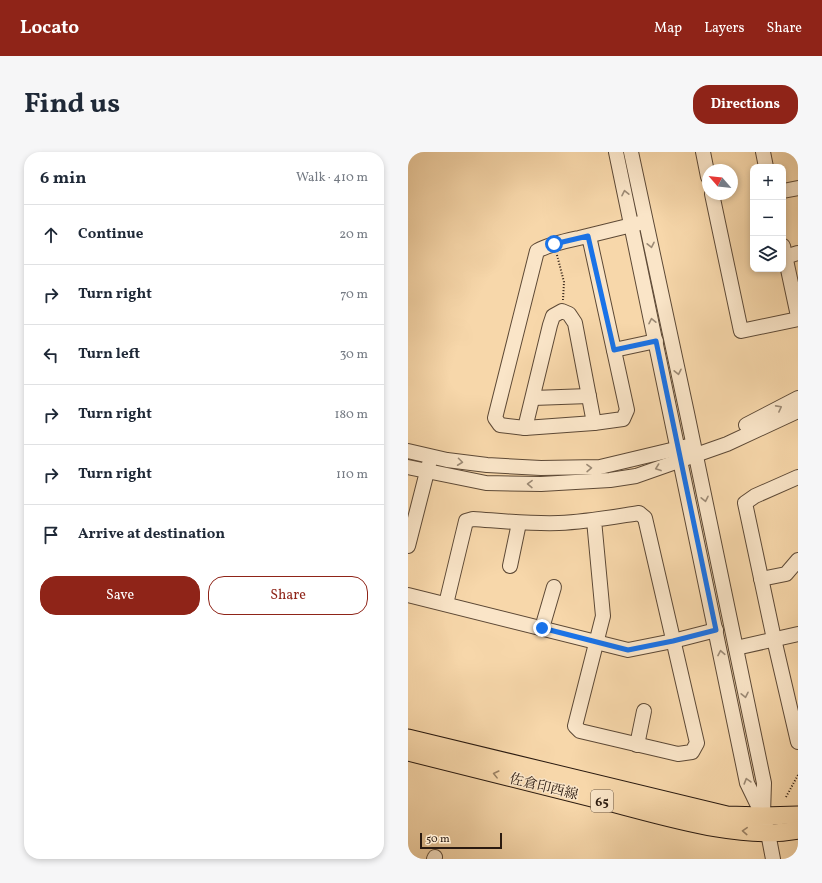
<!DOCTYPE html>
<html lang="en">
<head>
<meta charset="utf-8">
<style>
	:root { --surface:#fff; --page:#f6f6f7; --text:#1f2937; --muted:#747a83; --line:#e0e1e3; --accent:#8f2418 }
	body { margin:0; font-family:Vollkorn,"Noto Serif JP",serif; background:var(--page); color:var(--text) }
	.controls { position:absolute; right:12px; top:12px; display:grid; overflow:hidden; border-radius:8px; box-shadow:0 2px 6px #0003 }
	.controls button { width:36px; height:36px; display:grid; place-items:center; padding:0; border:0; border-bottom:1px solid var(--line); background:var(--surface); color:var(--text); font:20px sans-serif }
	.compass { position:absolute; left:294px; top:12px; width:36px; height:36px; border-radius:50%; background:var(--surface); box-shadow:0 2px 6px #0003; rotate:298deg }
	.scale { position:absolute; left:12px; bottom:10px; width:82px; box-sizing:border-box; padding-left:4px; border:2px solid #2a1a10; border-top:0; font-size:11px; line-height:14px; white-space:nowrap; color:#2a1a10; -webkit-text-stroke:3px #fae5c8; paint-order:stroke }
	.stop { position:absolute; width:12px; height:12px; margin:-9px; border:3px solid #1a73e8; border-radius:50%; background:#fff }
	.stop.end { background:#1a73e8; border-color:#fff; box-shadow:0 1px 4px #0008 }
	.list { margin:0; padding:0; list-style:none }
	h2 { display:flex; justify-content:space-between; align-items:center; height:52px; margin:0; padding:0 16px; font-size:17px }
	h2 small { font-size:13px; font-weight:400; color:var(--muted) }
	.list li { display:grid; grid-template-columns:26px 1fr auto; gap:12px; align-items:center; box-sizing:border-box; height:60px; padding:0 16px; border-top:1px solid var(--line) }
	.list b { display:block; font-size:15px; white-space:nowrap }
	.list em { font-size:13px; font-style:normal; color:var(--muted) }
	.actions { display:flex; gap:8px; padding:12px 16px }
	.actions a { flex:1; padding:9px 0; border:1px solid var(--accent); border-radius:16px; text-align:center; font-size:14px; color:var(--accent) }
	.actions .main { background:var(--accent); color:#fff }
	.icon { flex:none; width:22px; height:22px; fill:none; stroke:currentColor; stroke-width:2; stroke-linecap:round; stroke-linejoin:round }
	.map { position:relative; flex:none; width:390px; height:707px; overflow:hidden; border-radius:16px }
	header { display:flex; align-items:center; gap:24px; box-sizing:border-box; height:56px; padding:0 20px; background:var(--accent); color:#fff }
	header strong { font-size:19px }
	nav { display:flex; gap:22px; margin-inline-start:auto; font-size:14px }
	.intro { display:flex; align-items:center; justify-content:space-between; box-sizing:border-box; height:96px; padding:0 24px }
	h1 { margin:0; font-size:28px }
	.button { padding:10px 18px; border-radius:16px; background:var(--accent); color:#fff; font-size:14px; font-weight:700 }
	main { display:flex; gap:24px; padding:0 24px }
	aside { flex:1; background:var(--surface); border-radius:16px; box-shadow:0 2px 6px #0003 }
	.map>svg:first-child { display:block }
</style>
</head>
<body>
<header>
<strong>Locato</strong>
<nav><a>Map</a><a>Layers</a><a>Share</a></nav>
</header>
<div class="intro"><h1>Find us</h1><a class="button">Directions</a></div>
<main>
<aside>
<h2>6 min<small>Walk · 410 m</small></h2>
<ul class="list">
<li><svg class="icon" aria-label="ahead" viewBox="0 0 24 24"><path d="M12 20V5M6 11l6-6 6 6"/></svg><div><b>Continue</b></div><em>20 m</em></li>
<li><svg class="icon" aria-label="right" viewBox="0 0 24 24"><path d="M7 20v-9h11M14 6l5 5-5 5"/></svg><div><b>Turn right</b></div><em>70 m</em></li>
<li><svg class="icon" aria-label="left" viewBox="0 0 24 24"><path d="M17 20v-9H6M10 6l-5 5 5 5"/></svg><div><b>Turn left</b></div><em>30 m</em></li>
<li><svg class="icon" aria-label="right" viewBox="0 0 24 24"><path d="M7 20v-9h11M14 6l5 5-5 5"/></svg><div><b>Turn right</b></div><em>180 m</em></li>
<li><svg class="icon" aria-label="right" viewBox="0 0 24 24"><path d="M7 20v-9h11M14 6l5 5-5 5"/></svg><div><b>Turn right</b></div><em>110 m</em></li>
<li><svg class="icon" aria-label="arrive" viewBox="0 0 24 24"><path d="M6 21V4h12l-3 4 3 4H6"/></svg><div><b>Arrive at destination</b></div></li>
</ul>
<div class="actions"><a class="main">Save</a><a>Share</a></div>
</aside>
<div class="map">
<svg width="390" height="707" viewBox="0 0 390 707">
	<rect width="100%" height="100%" fill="#f7d7aa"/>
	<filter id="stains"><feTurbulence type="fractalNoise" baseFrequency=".005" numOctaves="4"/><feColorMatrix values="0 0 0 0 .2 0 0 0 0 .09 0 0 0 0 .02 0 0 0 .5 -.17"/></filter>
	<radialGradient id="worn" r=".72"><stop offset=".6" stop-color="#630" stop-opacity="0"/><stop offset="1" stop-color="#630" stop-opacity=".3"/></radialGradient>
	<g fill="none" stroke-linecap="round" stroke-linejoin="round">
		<g stroke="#5d4936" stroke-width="16">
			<g id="minor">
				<path d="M208 0 339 631 355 664 360 681 365 707"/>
				<path d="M223 0 279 261 356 631 355 662"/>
				<path d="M295 0 300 25"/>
				<path d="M355 0 358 15"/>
				<path d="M375 39 390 36"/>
				<path d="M304 42 333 179 390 167"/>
				<path d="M181 84 219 258 215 267 186 271 117 276 92 273 87 266 129 99C142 92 157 89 171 86 191 81 212 76 232 71"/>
				<path d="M375 94 390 164"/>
				<path d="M377 105 390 101"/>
				<path d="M206 198 248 189"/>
				<path d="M125 246 181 244"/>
				<path d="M338 273 390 246"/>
				<path d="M117 276 142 173 145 164 154 159 161 162 167 171 186 271"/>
				<path d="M0 299 39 308 79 313 133 316 192 315 280 294"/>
				<path d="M0 315 78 331 133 332 202 328 228 324 319 292 390 259"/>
				<path d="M390 325 347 344 337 351 366 487 390 590"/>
				<path d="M0 394 21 312"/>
				<path d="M102 414 111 371"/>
				<path d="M353 427 378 422 390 408"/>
				<path d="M0 443 220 498 265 489 308 478"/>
				<path d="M38 452 58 369 65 367C94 369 122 372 151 371 178 370 205 365 231 361L237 366 289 591 284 600 270 602 172 579 167 574 195 464 186 368"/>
				<path d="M134 476 146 435"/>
				<path d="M328 496 390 482"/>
				<path d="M229 593 236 559"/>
				<path d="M26 707 27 705"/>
			</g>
		</g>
		<g stroke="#2a1a10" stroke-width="19">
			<g id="major">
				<path d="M0 586 319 663 355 664 390 663"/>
				<path d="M0 600C67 617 133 633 200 650 255 664 333 689 390 678"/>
			</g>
		</g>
		<g stroke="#2a1a10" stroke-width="2" stroke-dasharray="1 2" stroke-linecap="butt">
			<path d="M149 103 156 130 155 148"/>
			<path d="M378 645 390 623"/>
		</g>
		<use href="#minor" stroke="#fae5c8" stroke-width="14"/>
		<use href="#major" stroke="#f7d7aa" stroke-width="17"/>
	</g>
	<defs><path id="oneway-chevron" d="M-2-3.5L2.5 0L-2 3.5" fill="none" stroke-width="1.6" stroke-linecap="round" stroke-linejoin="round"/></defs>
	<g stroke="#9c8a75">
		<use href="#oneway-chevron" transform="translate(217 41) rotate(-102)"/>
		<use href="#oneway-chevron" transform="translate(243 93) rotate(78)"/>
		<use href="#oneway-chevron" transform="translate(244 169) rotate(-102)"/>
		<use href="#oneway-chevron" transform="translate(270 220) rotate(78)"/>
		<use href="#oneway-chevron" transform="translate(371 256) rotate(-28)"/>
		<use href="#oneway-chevron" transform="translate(52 310) rotate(7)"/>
		<use href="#oneway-chevron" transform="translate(181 316) rotate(-1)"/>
		<use href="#oneway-chevron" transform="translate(250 316) rotate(160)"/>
		<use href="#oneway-chevron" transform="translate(122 332) rotate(-179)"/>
		<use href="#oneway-chevron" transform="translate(297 347) rotate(78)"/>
		<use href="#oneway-chevron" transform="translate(313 501) rotate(-101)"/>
		<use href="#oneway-chevron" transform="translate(337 543) rotate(78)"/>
		<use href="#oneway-chevron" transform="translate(339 629) rotate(-106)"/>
	</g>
	<g stroke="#9b8265">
		<use href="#oneway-chevron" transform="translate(88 622) rotate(-166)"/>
		<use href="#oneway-chevron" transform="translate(337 679) rotate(-177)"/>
	</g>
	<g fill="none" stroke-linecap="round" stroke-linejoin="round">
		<path stroke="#1a73e8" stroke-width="5" d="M134 476 220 498 265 489 308 478 248 189 206 198 180 84 146 92"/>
	</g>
	<g text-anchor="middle" stroke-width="3" stroke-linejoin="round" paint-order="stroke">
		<rect fill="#fae5c8" stroke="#685747" stroke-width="1" x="183" y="638" width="22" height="22" rx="3"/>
		<g font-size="13" font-weight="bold" fill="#2a1a10">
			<text x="194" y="654">65</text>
		</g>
		<g font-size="14" fill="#2a1a10" stroke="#fae5c8">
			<text transform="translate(136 634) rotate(14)" y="5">佐倉印西線</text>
		</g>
	</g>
	<rect width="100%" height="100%" filter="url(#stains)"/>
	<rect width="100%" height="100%" fill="url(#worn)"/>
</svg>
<div class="controls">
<button>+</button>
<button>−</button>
<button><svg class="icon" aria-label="layers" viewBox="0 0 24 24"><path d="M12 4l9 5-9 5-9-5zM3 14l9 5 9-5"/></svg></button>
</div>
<svg class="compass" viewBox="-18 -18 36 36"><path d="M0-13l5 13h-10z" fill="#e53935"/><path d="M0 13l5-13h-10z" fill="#747a83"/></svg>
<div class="scale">50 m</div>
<div class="stop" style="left:146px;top:92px"></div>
<div class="stop end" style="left:134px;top:476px"></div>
</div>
</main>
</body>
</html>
